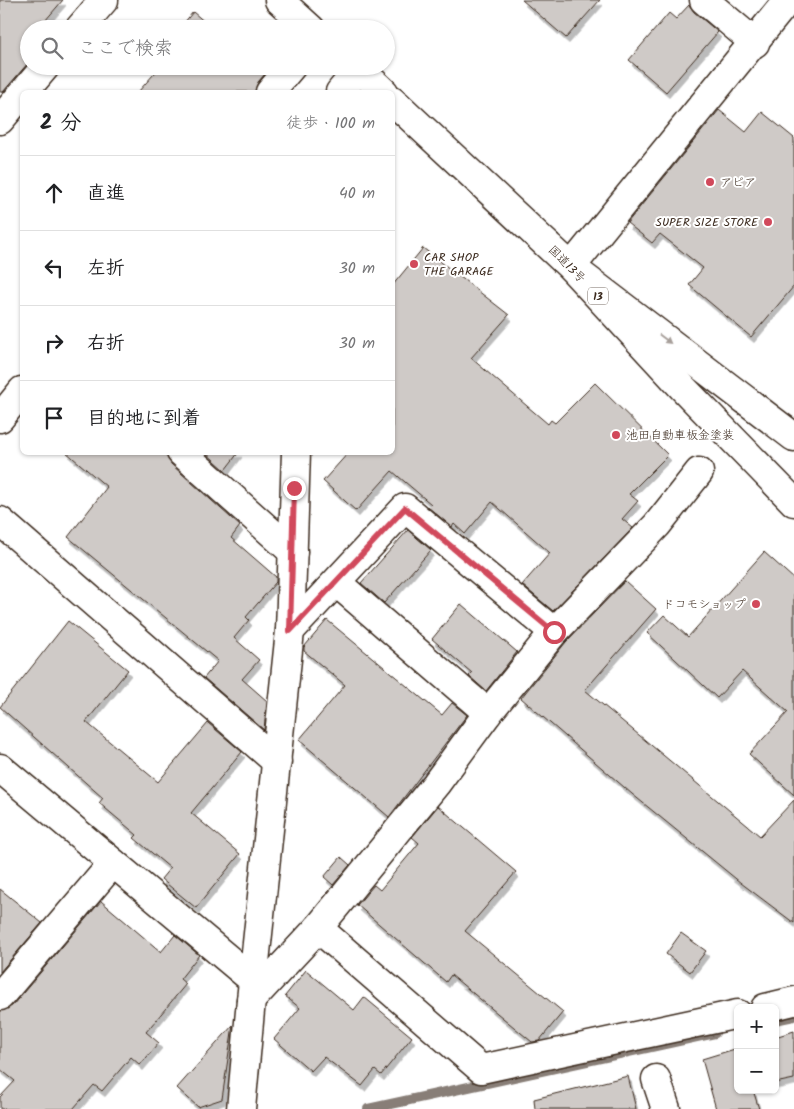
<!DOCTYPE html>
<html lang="ja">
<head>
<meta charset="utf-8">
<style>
	:root { --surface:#fff; --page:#f2f2f2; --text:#202124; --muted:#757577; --line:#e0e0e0 }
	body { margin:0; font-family:Kalam,"Klee One",sans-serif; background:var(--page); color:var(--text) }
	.controls { position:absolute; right:15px; bottom:15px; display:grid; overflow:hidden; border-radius:8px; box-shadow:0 1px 4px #0004 }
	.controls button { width:45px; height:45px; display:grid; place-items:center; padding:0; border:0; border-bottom:1px solid var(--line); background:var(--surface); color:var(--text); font:25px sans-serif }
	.stop { position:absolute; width:15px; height:15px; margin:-11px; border:4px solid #d1495b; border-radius:50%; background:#fff }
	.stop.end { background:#d1495b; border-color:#fff; box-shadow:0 1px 5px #0008 }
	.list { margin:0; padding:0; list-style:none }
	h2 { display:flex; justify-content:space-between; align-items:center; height:65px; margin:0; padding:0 20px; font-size:21px }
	h2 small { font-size:16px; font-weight:400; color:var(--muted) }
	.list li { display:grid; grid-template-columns:32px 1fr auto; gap:15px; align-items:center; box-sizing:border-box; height:75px; padding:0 20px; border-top:1px solid var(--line) }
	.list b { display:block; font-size:19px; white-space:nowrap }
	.list em { font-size:16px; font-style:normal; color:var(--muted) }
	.icon { flex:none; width:28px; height:28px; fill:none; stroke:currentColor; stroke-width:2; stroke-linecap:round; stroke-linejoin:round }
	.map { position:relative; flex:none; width:794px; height:1109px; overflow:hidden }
	.search { position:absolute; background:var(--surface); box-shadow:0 1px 4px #0004; left:20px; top:20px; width:375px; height:55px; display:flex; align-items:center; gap:12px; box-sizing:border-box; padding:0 18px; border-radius:28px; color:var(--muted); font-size:19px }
	.panel { position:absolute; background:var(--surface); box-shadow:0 1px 4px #0004; left:20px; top:90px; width:375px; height:365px; border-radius:8px }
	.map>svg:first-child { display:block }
</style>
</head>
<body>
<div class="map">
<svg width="794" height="1109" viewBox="0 0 794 1109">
	<defs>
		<filter id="shadow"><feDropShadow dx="3" dy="5.5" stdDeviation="0" flood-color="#0004"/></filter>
	</defs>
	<rect width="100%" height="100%" fill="#fff"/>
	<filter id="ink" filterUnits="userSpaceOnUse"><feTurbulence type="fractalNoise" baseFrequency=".02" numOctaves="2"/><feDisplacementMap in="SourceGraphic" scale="10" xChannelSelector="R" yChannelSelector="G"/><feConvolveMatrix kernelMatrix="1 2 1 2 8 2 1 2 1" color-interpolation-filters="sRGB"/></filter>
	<g filter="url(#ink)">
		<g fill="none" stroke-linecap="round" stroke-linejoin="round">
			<g stroke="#887e77" stroke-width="10">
				<path d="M775 1020 794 1016"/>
				<path d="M368 1109 715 1033"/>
			</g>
		</g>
		<g fill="#cfcac7" stroke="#3b2a1e" filter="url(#shadow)">
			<path d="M0 0H63L38 29H29V62L3 92H0Z"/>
			<path d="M522 0H600L566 38Z"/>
			<path d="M689 5 694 12 718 32 666 92 629 60 669 13 676 19Z"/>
			<path d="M193 12 213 29H179Z"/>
			<path d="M161 66H258L266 73 258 82 255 92H138Z"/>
			<path d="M719 110 746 132 762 112 794 138V286L751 337 689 285 703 268 660 234 652 243 627 223Z"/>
			<path d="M423 248 509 315 471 358 548 424 551 420 555 423 595 383 668 455 629 494 638 501 622 519 633 528 553 611 522 585 550 553 492 502 465 534 454 524 452 527 428 507 431 504 392 471 356 511 323 481 349 452H392V286Z"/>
			<path d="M66 452H166L171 464 240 526 231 538 276 577V582L246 617 249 620 234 638 259 660 242 679 267 701 264 730 204 678 218 661 68 537 107 487Z"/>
			<path d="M205 452H239L225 470Z"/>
			<path d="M408 530 431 550 384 603 361 583Z"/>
			<path d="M764 552 794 579V795L749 754 788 712 742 671 717 698 647 633 664 615 688 637Z"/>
			<path d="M625 581 656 609 585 690 760 836 794 800V923L741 883 632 794 521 698 566 642Z"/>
			<path d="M461 604 517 652 486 691 469 676 472 673 432 639Z"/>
			<path d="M327 620 442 715 452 703 467 715 389 817 299 740 345 685 304 651V647Z"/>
			<path d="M68 621 128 670 86 722 158 782 208 723 242 752 191 813 240 854 196 908 161 879 170 868 134 838 137 835 99 803 103 798 0 707Z"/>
			<path d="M438 806 516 872 465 931 563 1012 539 1041 532 1042 451 975 446 982 357 905 374 885 380 890 419 843 412 837Z"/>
			<path d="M341 857 350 865 333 885 324 877Z"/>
			<path d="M0 889 42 923 0 972Z"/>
			<path d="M101 901 161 952 175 935 199 955 180 979 186 984 146 1032 159 1043 140 1065 131 1057 102 1091 94 1085 73 1109H0V1097L15 1081 0 1069V1011L12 1006Z"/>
			<path d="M681 933 706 951 690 972 666 954Z"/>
			<path d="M306 970 354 1010 364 997 412 1037 381 1075 375 1070 362 1086 324 1057 311 1071 274 1039 300 1008 285 996Z"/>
			<path d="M233 1025 222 1099 198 1107 177 1088Z"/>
			<path d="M794 1031V1079L775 1083V1037Z"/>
			<path d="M738 1048V1090H753L759 1109H716L702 1059Z"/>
			<path d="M628 1076 636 1109H535L534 1099Z"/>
		</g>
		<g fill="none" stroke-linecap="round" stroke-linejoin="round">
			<g stroke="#3b2a1e" stroke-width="31">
				<g id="minor">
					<path d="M704 0 755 43"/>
					<path d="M788 0 571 267 794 437"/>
					<path d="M79 29 104 0"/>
					<path d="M24 92 46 66"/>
					<path d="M270 92 292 66"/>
					<path d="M340 92 359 69"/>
					<path d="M0 120 22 94"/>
					<path d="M0 418 22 391"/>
					<path d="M181 452 293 552"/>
					<path d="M0 521 277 762"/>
					<path d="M337 583 488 713"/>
					<path d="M290 631 405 508 554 632"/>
					<path d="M0 768 253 980"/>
					<path d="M318 928 481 1069 738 1014"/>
					<path d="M0 996 113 863"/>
					<path d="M251 1000 318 928 436 784 488 713 554 632 657 525 699 472"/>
					<path d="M765 1008 794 1001"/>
					<path d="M656 1079 666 1109"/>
					<path d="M241 1109 251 1000 290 631 296 452"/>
				</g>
			</g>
			<g stroke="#3b2a1e" stroke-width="31">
				<g id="trunk">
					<path d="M279 0 311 29"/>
					<path d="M356 66 384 92"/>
					<path d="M392 100 571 267 683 388 794 502"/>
				</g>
			</g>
			<use href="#minor" stroke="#fff" stroke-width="28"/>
			<use href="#trunk" stroke="#fff" stroke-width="28"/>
		</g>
		<defs><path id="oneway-solid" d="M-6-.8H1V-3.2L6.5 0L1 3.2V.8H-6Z" transform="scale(1.25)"/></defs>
		<use fill="#a79f9a" href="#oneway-solid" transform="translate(665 339) rotate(37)"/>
	</g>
	<g fill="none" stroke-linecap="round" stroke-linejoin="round" filter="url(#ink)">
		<path stroke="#d1495b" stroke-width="6" d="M294 488 290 631 405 508 554 632"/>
	</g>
	<g fill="#d1495b" stroke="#fff" stroke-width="2">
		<circle cx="710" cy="182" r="5"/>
		<circle cx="768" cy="222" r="5"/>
		<circle cx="414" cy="264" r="5"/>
		<circle cx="616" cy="435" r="5"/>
		<circle cx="756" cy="604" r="5"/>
	</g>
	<g text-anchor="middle" stroke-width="4" stroke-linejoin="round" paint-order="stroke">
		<rect fill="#fff" stroke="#766a62" stroke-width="1" x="588" y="287.5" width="20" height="17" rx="4"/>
		<g font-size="11" font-weight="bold" fill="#3b2a1e">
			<text x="598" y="300">13</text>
		</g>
		<g font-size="12" fill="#3b2a1e" stroke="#fff" text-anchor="start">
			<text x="720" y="186">アピア</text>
			<text x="758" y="226" text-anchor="end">SUPER SIZE STORE</text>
			<text x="424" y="261">CAR SHOP<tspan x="424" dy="14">THE GARAGE</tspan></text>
			<text x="626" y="439">池田自動車板金塗装</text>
			<text x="746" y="608" text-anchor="end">ドコモショップ</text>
		</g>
		<g font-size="12" fill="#3b2a1e" stroke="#fff">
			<text transform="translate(567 264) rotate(45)" y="4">国道13号</text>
		</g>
	</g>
</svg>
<div class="controls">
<button>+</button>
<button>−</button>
</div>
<div class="stop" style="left:554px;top:632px"></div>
<div class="stop end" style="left:294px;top:488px"></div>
<div class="search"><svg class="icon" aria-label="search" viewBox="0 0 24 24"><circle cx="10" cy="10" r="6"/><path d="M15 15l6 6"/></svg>ここで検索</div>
<section class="panel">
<h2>2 分<small>徒歩 · 100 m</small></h2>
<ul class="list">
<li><svg class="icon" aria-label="ahead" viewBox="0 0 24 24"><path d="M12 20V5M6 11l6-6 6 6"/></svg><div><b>直進</b></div><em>40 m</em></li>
<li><svg class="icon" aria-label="left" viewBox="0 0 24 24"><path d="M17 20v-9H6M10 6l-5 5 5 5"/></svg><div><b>左折</b></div><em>30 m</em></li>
<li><svg class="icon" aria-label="right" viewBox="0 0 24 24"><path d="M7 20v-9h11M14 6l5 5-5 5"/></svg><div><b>右折</b></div><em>30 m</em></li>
<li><svg class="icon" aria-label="arrive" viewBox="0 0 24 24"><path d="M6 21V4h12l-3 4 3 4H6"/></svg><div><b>目的地に到着</b></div></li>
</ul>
</section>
</div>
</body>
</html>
